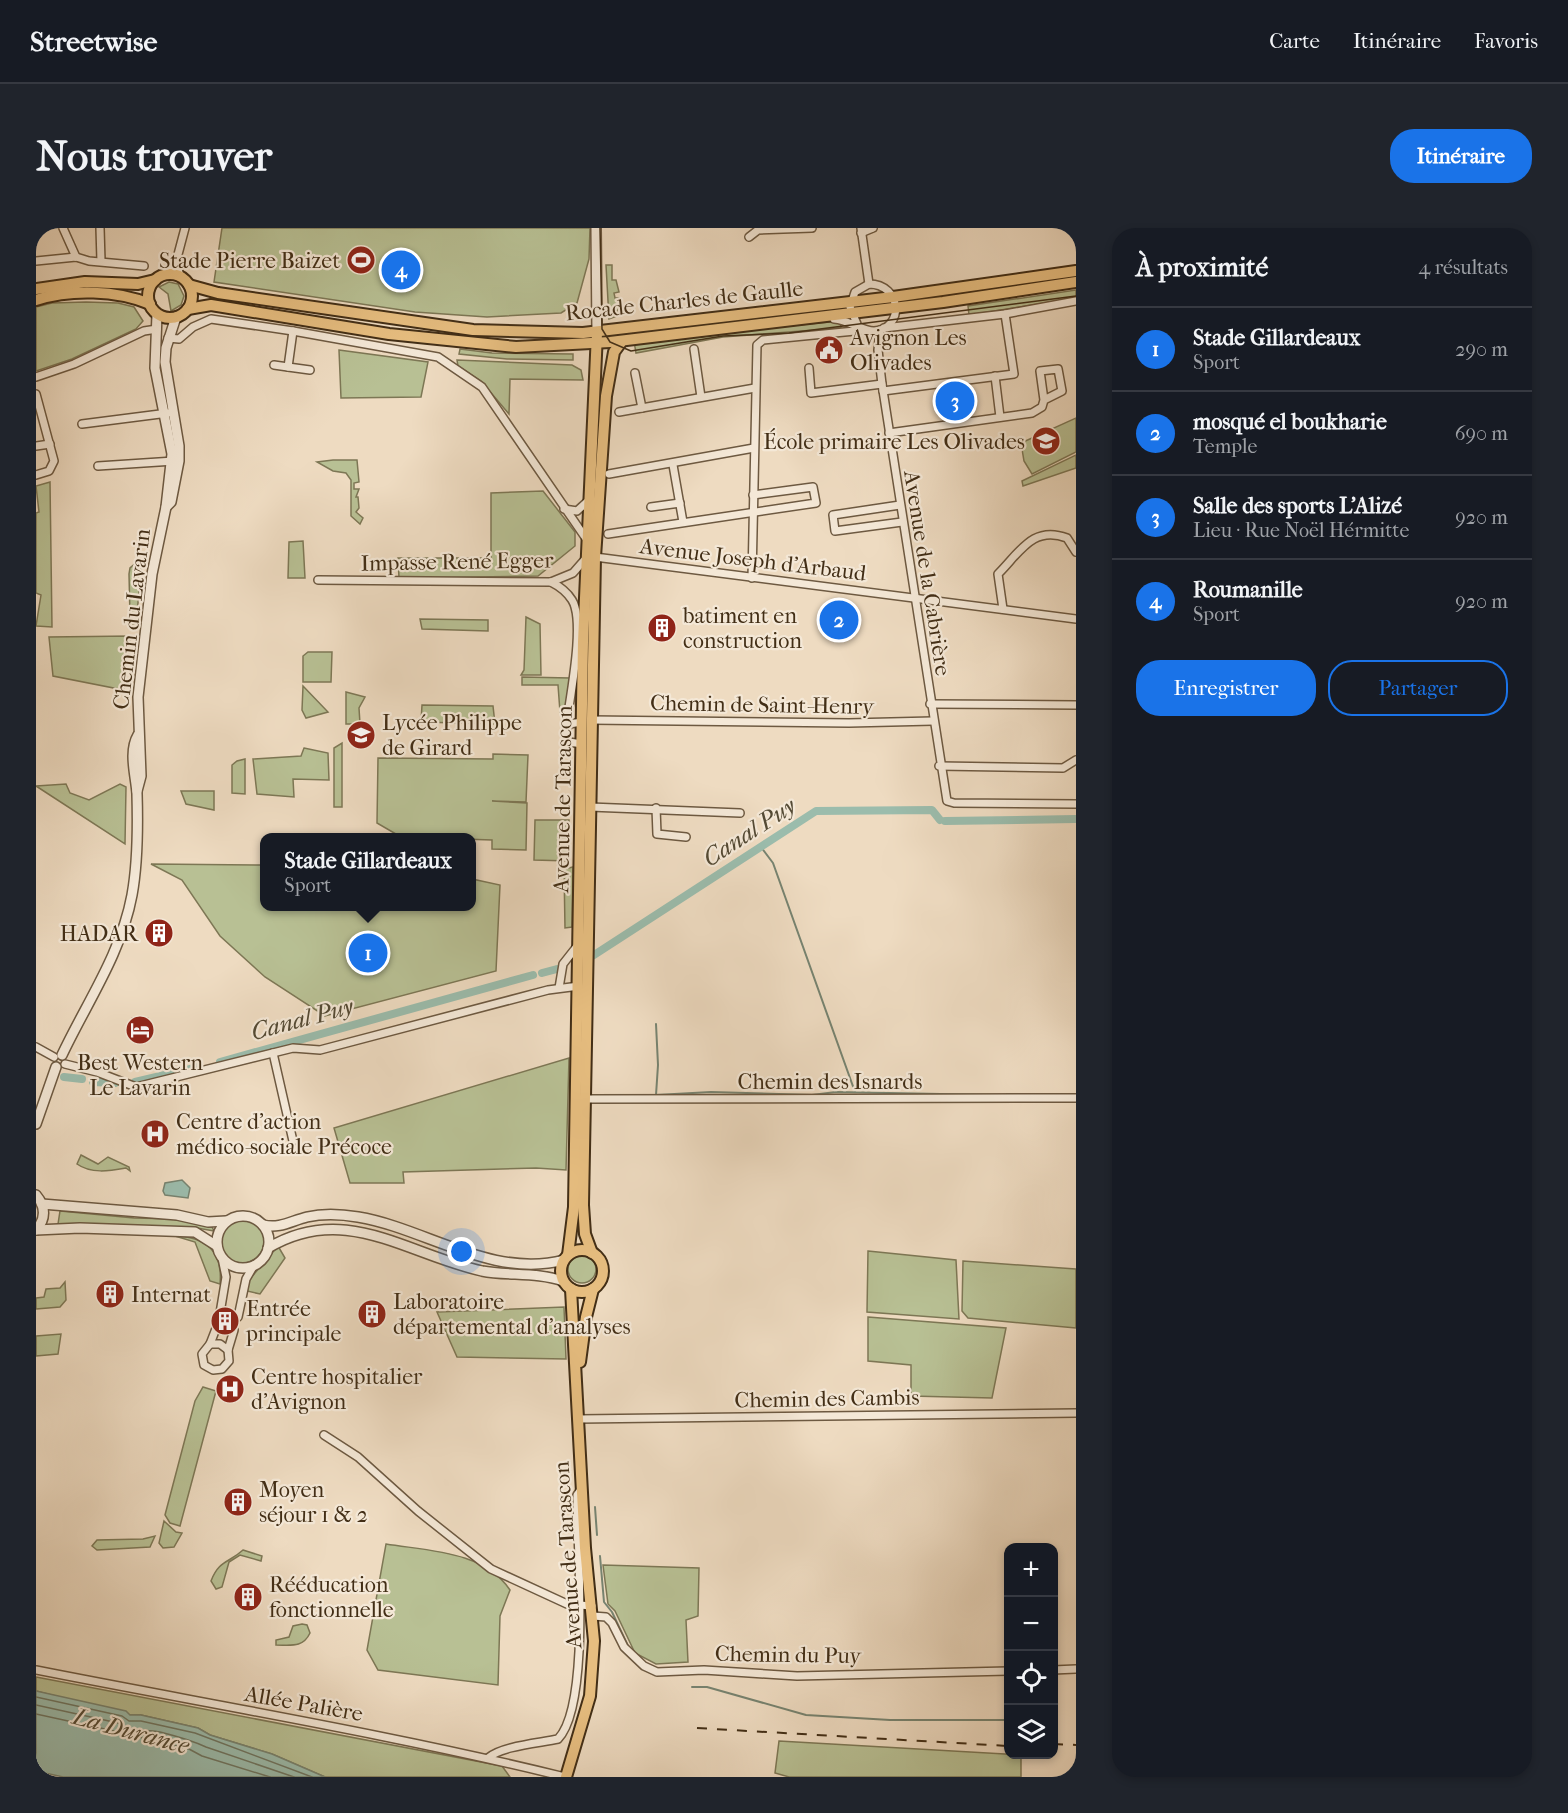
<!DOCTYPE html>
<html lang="fr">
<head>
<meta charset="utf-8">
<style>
	:root { --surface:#171b24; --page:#20242c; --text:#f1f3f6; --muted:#9ea1a6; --line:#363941; --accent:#1a73e8 }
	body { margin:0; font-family:"IM FELL French Canon",serif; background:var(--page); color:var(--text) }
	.controls { position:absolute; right:18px; bottom:18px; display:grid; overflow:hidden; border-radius:12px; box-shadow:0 3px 9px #0003 }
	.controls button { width:54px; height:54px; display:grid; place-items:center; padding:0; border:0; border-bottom:2px solid var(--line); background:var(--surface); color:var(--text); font:30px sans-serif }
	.you { position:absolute; left:426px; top:1024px; width:21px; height:21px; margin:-15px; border:4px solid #fff; border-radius:50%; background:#1a73e8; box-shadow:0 0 0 9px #1a73e833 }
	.badge { display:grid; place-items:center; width:39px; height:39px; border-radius:50%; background:var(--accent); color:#fff; font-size:20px; font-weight:700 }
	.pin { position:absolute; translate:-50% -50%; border:3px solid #fff; box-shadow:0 2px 6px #0006 }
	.popup { position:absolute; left:224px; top:605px; width:216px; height:78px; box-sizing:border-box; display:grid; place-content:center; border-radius:12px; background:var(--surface); filter:drop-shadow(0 2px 4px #0005); font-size:20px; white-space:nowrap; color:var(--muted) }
	.popup b { font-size:22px; color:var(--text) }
	.popup::after { content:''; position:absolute; left:50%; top:100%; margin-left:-12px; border:12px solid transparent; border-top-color:var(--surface) }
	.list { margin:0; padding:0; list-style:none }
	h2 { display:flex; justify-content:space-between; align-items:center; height:78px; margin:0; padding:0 24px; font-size:26px }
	h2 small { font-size:20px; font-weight:400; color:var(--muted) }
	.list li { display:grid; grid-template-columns:39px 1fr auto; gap:18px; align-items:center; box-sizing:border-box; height:84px; padding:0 24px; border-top:2px solid var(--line) }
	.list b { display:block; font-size:22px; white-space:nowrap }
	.list p { margin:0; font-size:20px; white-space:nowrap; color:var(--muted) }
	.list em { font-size:20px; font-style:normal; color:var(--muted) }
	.actions { display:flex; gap:12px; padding:18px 24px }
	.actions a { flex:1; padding:14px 0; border:2px solid var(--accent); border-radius:24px; text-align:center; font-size:21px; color:var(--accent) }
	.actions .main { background:var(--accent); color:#fff }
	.icon { flex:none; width:33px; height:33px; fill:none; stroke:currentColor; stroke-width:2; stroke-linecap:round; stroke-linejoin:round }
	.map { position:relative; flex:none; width:1040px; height:1549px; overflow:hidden; border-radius:24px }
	header { display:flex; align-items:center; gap:36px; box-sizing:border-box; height:84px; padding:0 30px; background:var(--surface); border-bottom:2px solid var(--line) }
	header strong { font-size:28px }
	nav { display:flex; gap:33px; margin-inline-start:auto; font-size:21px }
	.intro { display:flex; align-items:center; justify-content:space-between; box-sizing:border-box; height:144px; padding:0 36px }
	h1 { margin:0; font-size:42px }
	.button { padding:15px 27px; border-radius:24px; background:var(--accent); color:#fff; font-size:21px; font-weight:700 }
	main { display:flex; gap:36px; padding:0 36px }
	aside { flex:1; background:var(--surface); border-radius:24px; box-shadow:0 3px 9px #0003 }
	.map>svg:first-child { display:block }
</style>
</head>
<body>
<header>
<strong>Streetwise</strong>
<nav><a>Carte</a><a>Itinéraire</a><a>Favoris</a></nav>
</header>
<div class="intro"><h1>Nous trouver</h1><a class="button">Itinéraire</a></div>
<main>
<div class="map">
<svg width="1040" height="1549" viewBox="0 0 1040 1549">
	<rect width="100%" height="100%" fill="#eedbc1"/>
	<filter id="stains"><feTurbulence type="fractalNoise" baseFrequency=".00333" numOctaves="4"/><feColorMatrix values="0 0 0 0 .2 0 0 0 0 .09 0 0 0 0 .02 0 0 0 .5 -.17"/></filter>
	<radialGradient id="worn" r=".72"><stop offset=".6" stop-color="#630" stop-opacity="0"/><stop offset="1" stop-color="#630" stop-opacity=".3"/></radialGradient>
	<g fill="#b8c094" stroke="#7d7755" stroke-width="1.5">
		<path d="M186 0H554L553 31 541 75 525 85 451 89 379 84 178 54Z"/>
		<path d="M570 37H576V52H580L583 64 578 65 579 70H584L586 82H581V88L573 91Z"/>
		<path d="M133 54 142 56 148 68 145 77 135 83 132 66 123 59Z"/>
		<path d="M1040 62V70L933 87 932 78Z"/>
		<path d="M50 74 82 75 98 79 107 93 100 101 36 131 0 143V79L16 75Z"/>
		<path d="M804 93 805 100 687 109 600 125 598 113Z"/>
		<path d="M424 121 456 125 537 126V132L471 131 423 126Z"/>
		<path d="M303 122 392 134 385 169 305 170Z"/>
		<path d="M421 132 536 137 545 142 547 152 474 151 473 186 445 153 422 138Z"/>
		<path d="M1040 190V224L996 246 988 233 985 215Z"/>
		<path d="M1040 227V240L987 258 986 253Z"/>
		<path d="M297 232H321L323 254 318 255V261H323L320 269H322L323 280 320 284 327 290 324 296 315 288V252L310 245 297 243 281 234Z"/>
		<path d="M14 254 16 399 0 398 5 367 0 365V285L3 284 0 258Z"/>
		<path d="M507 263 539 304V318L502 348 363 350 362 330H455V265Z"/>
		<path d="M267 313 269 350H252L253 314Z"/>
		<path d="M101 334H106L100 395 97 396 94 388 93 346 94 340Z"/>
		<path d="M490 389 504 396 505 447H485L488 442Z"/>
		<path d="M384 391 452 392V403L386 401Z"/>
		<path d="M95 408 88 462 17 448 13 409Z"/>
		<path d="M272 424H296L295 454H267V428Z"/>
		<path d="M486 449 534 450 529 484H524L522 457H486Z"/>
		<path d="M267 458 292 484 270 490 266 482Z"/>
		<path d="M310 464 329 469 323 480 324 496H310Z"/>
		<path d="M386 477 457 478 459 496 385 494Z"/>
		<path d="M306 515V579H298V520Z"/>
		<path d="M268 520 292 525 293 552 257 551 258 569 221 566 217 531 265 528Z"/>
		<path d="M457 526 492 527 490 574 456 573 491 575 490 622 456 621V612L365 609 341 595 342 530 457 531Z"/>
		<path d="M209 531V566L196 565V537L201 533Z"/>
		<path d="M30 556 34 565 53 572 84 556 90 559 89 616 0 558Z"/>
		<path d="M145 563H178V582L150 576Z"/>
		<path d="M499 592H533V633L498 632Z"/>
		<path d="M115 636 228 637V678H436V651L464 657 460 743 289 788 229 749 184 708 146 652Z"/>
		<path d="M537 639 536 699 529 700 528 641Z"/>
		<path d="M533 830 530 942 500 940 367 944 368 955H314L298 900Z"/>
		<path d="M45 927 62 936 72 929 93 939 94 943 90 940C73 943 55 946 41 936Z"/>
		<path d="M24 983 98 990 138 991 176 999 178 1003 161 1000 22 996Z"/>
		<circle cx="206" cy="1013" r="22"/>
		<path d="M139 1008C170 1009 187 1023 184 1056L174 1053 159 1014Z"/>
		<path d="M242 1018 249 1030 224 1066 211 1063 213 1052Z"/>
		<path d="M832 1023 920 1032 923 1091 831 1084Z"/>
		<circle cx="546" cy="1041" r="14"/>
		<path d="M927 1033 1040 1041V1100L932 1090 926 1083Z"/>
		<path d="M29 1054 30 1072 24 1079 0 1081V1070L8 1069 10 1061 24 1060Z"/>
		<path d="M528 1079 530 1131 421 1129 401 1084Z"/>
		<path d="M832 1089 970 1100 956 1170 875 1168V1137L832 1133Z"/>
		<path d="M25 1106 22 1126 0 1128V1108Z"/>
		<path d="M167 1159 180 1163 144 1298 134 1295 129 1287 159 1173Z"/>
		<path d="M128 1293 140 1304 146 1305 138 1319 127 1320 123 1315Z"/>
		<path d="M119 1308 114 1319 61 1322 56 1318 61 1312 107 1311Z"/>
		<path d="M350 1316C393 1323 448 1323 474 1362L464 1388 462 1457 342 1442 331 1422Z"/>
		<path d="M207 1322 226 1328 225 1333 204 1327 193 1334 186 1359 180 1361 175 1353C183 1332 193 1335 207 1322Z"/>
		<path d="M567 1337 663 1340 662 1388 650 1392 652 1434 620 1436 599 1425 579 1383 572 1376Z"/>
		<path d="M266 1396 271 1397 274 1405C267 1420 255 1417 240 1417V1412L253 1409 257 1398Z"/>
		<path d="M0 1449 466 1538 474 1549H289L236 1526 174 1507 162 1500 105 1487H94L0 1463Z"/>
		<path d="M743 1513 985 1527V1549H753L739 1545Z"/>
	</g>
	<g fill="#9bbcac" stroke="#778370" stroke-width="1.5">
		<path d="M146 952 154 960 152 970 129 967 127 963 129 955Z"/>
		<path d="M0 1463 90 1483 94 1487H105L162 1500 174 1507 236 1526 289 1549H27L0 1543Z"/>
	</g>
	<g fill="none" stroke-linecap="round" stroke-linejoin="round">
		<g stroke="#6e7561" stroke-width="1.5">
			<path d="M0 1469 86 1488 93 1493H105L159 1505 276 1549"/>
			<path d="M0 1477 82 1495C93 1503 111 1502 124 1504 140 1508 155 1512 170 1519L258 1549"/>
			<path d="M0 1486 78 1503 90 1509H103L153 1521 166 1528 234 1549"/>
		</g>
		<g stroke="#778370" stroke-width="2">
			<path d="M725 619 737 635 819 864"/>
			<path d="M620 796 622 837 620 867 675 864 776 867 800 864 957 867"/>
			<path d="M559 1279 561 1307"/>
			<path d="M564 1328 568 1374 576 1384 593 1420"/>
			<path d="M656 1459H671L770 1487 854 1492H972"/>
		</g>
		<g stroke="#9bbcac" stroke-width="8">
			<path d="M909 593 1040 591"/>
			<path d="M558 727 780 583 896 582 904 592"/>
			<path d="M506 745 521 741"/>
			<path d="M184 834 497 747"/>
			<path d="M28 849 46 851"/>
			<path d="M57 854 79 855"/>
			<path d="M99 854 163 839"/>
		</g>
		<g stroke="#6d5941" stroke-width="10">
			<g id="minor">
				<path d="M27 0 40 29"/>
				<path d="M64 0 65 33"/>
				<path d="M825 0 833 56"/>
				<path d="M825 5 837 0"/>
				<path d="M713 9 722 2 776 0"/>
				<path d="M0 33 40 29 53 33 108 38"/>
				<path d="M140 34 144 48"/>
				<path d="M131 46 140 34 149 0"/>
				<path d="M798 91C813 92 826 103 838 103 869 101 866 56 833 56L819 64 814 79 821 96"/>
				<path d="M848 100 969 86 1040 73"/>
				<path d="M844 102 842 122 846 156 911 573 918 575 1040 576"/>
				<path d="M257 103 252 139 274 142"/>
				<path d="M132 110 143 111 157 99 175 91 257 103 402 129 446 159 551 312"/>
				<path d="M658 121 665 169"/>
				<path d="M238 137 252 139"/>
				<path d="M773 140 775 165 846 156"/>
				<path d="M599 145 606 180"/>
				<path d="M959 148 964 189"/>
				<path d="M0 149 38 136 108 103 121 101"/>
				<path d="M847 163 978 146 969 86"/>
				<path d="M0 166 18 233 13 243 0 247"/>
				<path d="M583 184 719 160"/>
				<path d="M46 196 132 185"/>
				<path d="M853 205 996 185 1006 179 1008 172 1026 163 1022 141 1004 143 1008 172"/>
				<path d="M0 218 14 216"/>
				<path d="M637 237 647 294"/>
				<path d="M62 238 138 233"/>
				<path d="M573 246 718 220"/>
				<path d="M864 277 797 287 799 303 866 294"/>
				<path d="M615 279 644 275"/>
				<path d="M528 281 541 283 553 272"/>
				<path d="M572 306 780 275 777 259 717 267"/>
				<path d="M716 350 721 117 727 112 829 102"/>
				<path d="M282 352 515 354 537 345 551 329H559L1040 391"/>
				<path d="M515 354C523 358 531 364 536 372 550 394 533 473 530 500"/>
				<path d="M967 381 962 346C984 324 997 297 1031 310L1040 324"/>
				<path d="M894 476 1040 477"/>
				<path d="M555 492 813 495 897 493"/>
				<path d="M546 516 533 514 529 505 533 496 546 494"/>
				<path d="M903 538 1027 540 1040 532"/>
				<path d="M554 579 704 585"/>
				<path d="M620 580 621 606 650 609"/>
				<path d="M523 760 527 736 542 717"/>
				<path d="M0 819 18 829"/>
				<path d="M237 825 257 913"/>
				<path d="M29 836 61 844 100 859 257 820 284 822 512 762 543 758"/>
				<path d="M549 871 1040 870"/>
				<path d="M184 1085 190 1049 186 1030"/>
				<path d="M202 1089 210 1051 218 1037"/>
				<path d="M181 1098 174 1116 166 1126 168 1137 177 1142 186 1141 193 1133 192 1122 198 1102"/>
				<path d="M174 1116H184L192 1122"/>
				<path d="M543 1191 1040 1185"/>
				<path d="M288 1207 322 1229 382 1283 455 1341 531 1376 556 1378"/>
				<path d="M557 1388 570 1389 576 1395 588 1419 608 1438 621 1444 668 1442 761 1448 972 1443"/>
				<path d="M0 1442C177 1477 354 1506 529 1549"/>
				<path d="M1017 1442 1040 1441"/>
				<path d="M452 1530C465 1518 504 1515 522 1511 555 1477 541 1317 541 1267L546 1260"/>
			</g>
		</g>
		<g stroke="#6d5941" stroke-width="12">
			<g id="tertiary">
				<path d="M560 0 561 105"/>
				<path d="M130 279 135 274 143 233V218L129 134 130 120 140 89"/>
				<path d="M101 563 105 548 102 469 116 346 130 279 136 226 119 140 121 86"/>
				<path d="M26 827C51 774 85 726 96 667 102 634 102 600 101 566 100 548 92 524 102 507"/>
				<path d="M0 896 20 839"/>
				<path d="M0 967C10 979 10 991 0 1002"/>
				<path d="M6 976 141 987 172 994 190 993"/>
				<circle cx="207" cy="1014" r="26"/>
				<path d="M227 997C244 1001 255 993 271 989 288 985 305 986 322 989 389 1000 456 1051 528 1032"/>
				<path d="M0 1002 44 1000 159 1004 181 1018"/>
				<path d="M232 1020C309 974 370 1026 446 1043 472 1048 501 1044 527 1053"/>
			</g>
		</g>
		<g stroke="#422e16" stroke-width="14">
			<g id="primary">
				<circle cx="134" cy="68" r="22"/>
				<path d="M153 57 182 65 437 102 547 105 857 69 1040 43"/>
				<path d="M0 61 49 54 102 56 119 52"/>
				<path d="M0 72C35 61 80 62 114 76"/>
				<path d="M152 81 175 77 353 106 480 119 574 114 907 74 1040 54"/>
				<circle cx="546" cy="1043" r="21"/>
				<path d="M556 1025 549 1006 547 977 559 329 570 168 578 124 586 113"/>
				<path d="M532 1027 538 979 547 414 561 105"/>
				<path d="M544 1134 550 1089 557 1061"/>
				<path d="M530 1549 554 1468 558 1413 549 1320 535 1061"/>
			</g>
		</g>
		<use href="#minor" stroke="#f4e8d7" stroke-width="7"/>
		<use href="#tertiary" stroke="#f4e8d7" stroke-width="9"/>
		<use href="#primary" stroke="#e7be80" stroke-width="10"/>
		<path stroke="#422e16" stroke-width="1.5" d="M564 0 566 101 574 114 595 123 687 108 753 105 1040 68"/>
		<g stroke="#422e16" stroke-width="2" stroke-dasharray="10 10" stroke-linecap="butt">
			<path d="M661 1500 972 1518"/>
			<path d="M1017 1516 1040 1517"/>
		</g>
	</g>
	<defs>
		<g id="stadium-disc" transform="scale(1.5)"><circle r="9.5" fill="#8f2418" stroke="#f4e8d7"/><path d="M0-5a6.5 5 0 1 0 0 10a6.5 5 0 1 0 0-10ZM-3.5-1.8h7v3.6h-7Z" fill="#fff"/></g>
		<g id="civic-disc" transform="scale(1.5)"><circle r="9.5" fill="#8f2418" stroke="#f4e8d7"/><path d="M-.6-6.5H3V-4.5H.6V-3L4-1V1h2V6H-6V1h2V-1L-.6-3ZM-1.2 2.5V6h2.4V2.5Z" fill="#fff"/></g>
		<g id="school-disc" transform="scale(1.5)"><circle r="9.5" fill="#8f2418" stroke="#f4e8d7"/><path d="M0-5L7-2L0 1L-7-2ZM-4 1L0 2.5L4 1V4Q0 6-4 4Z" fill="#fff"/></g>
		<g id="building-disc" transform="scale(1.5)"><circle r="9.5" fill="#8f2418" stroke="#f4e8d7"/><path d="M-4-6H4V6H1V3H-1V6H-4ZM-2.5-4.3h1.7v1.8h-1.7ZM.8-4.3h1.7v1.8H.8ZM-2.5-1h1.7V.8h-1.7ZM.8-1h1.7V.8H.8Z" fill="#fff"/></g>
		<g id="hotel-disc" transform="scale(1.5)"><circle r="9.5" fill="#8f2418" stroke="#f4e8d7"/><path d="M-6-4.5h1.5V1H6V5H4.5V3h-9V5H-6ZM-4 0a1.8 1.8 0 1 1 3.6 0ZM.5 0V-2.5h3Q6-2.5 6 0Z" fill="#fff"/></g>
		<g id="hospital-disc" transform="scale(1.5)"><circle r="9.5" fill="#8f2418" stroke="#f4e8d7"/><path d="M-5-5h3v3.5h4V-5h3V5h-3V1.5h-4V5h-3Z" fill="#fff"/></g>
	</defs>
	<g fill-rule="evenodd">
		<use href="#stadium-disc" x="325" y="32"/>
		<use href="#civic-disc" x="793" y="122"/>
		<use href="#school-disc" x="1010" y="213"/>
		<use href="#building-disc" x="626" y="400"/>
		<use href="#school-disc" x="325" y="507"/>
		<use href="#building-disc" x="123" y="705"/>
		<use href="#hotel-disc" x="104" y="802"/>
		<use href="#hospital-disc" x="119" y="906"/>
		<use href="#building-disc" x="74" y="1066"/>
		<use href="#building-disc" x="336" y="1086"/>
		<use href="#building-disc" x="189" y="1093"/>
		<use href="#hospital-disc" x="194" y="1161"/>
		<use href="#building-disc" x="202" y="1274"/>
		<use href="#building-disc" x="212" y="1369"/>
	</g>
	<g text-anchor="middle" stroke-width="4.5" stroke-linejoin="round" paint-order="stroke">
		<g font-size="22" fill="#422e16" stroke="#f4e8d7" text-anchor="start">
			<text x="304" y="40" text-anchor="end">Stade Pierre Baizet</text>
			<text x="814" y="117">Avignon Les<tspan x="814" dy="25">Olivades</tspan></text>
			<text x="989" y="221" text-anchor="end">École primaire Les Olivades</text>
			<text x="647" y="395">batiment en<tspan x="647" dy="25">construction</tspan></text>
			<text x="346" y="502">Lycée Philippe<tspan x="346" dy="25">de Girard</tspan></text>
			<text x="102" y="713" text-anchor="end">HADAR</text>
			<text x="104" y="842" text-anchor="middle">Best Western<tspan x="104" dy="25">Le Lavarin</tspan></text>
			<text x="140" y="901">Centre d’action<tspan x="140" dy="25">médico-sociale Précoce</tspan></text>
			<text x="95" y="1074">Internat</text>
			<text x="357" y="1081">Laboratoire<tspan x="357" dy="25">départemental d'analyses</tspan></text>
			<text x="210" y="1088">Entrée<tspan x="210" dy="25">principale</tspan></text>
			<text x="215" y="1156">Centre hospitalier<tspan x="215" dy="25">d'Avignon</tspan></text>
			<text x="223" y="1269">Moyen<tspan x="223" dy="25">séjour 1 &amp; 2</tspan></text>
			<text x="233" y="1364">Rééducation<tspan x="233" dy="25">fonctionnelle</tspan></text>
		</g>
		<g font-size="22" fill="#422e16" stroke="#f4e8d7">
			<text transform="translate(648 72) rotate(-6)" y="8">Rocade Charles de Gaulle</text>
			<text transform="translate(717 331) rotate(7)" y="8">Avenue Joseph d'Arbaud</text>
			<text transform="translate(421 333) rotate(-1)" y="8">Impasse René Egger</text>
			<text transform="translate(892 345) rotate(81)" y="8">Avenue de la Cabrière</text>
			<text transform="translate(95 391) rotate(-83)" y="8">Chemin du Lavarin</text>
			<text transform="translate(726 476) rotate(1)" y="8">Chemin de Saint-Henry</text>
			<text transform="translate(526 571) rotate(-89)" y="8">Avenue de Tarascon</text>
			<text x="794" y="861">Chemin des Isnards</text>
			<text transform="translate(791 1170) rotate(-1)" y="8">Chemin des Cambis</text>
			<text transform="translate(531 1327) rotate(-94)" y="8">Avenue de Tarascon</text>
			<text transform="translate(752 1426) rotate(1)" y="8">Chemin du Puy</text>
			<text transform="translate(268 1475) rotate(10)" y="8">Allée Palière</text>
		</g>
		<g font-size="24" font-style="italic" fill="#544a34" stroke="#f4e8d7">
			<text transform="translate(713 604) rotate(-33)" y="8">Canal Puy</text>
			<text transform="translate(266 791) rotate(-15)" y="8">Canal Puy</text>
			<text transform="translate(95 1503) rotate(15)" y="8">La Durance</text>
		</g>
	</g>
	<rect width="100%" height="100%" filter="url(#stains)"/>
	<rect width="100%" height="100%" fill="url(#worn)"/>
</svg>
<div class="controls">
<button>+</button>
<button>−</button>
<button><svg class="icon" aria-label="locate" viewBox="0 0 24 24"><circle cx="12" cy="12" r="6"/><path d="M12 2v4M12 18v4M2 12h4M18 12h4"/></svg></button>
<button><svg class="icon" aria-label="layers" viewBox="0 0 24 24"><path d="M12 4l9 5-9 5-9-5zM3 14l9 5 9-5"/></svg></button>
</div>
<div class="you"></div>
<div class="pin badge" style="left:332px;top:725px">1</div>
<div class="popup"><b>Stade Gillardeaux</b>Sport</div>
<div class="pin badge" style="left:803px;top:392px">2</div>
<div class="pin badge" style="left:919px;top:173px">3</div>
<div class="pin badge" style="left:365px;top:42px">4</div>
</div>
<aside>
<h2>À proximité<small>4 résultats</small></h2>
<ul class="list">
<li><span class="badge">1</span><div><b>Stade Gillardeaux</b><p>Sport</p></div><em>290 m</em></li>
<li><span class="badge">2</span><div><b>mosqué el boukharie</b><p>Temple</p></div><em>690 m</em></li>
<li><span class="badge">3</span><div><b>Salle des sports L'Alizé</b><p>Lieu · Rue Noël Hérmitte</p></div><em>920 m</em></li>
<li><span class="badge">4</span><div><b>Roumanille</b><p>Sport</p></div><em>920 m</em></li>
</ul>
<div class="actions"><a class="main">Enregistrer</a><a>Partager</a></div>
</aside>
</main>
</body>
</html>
